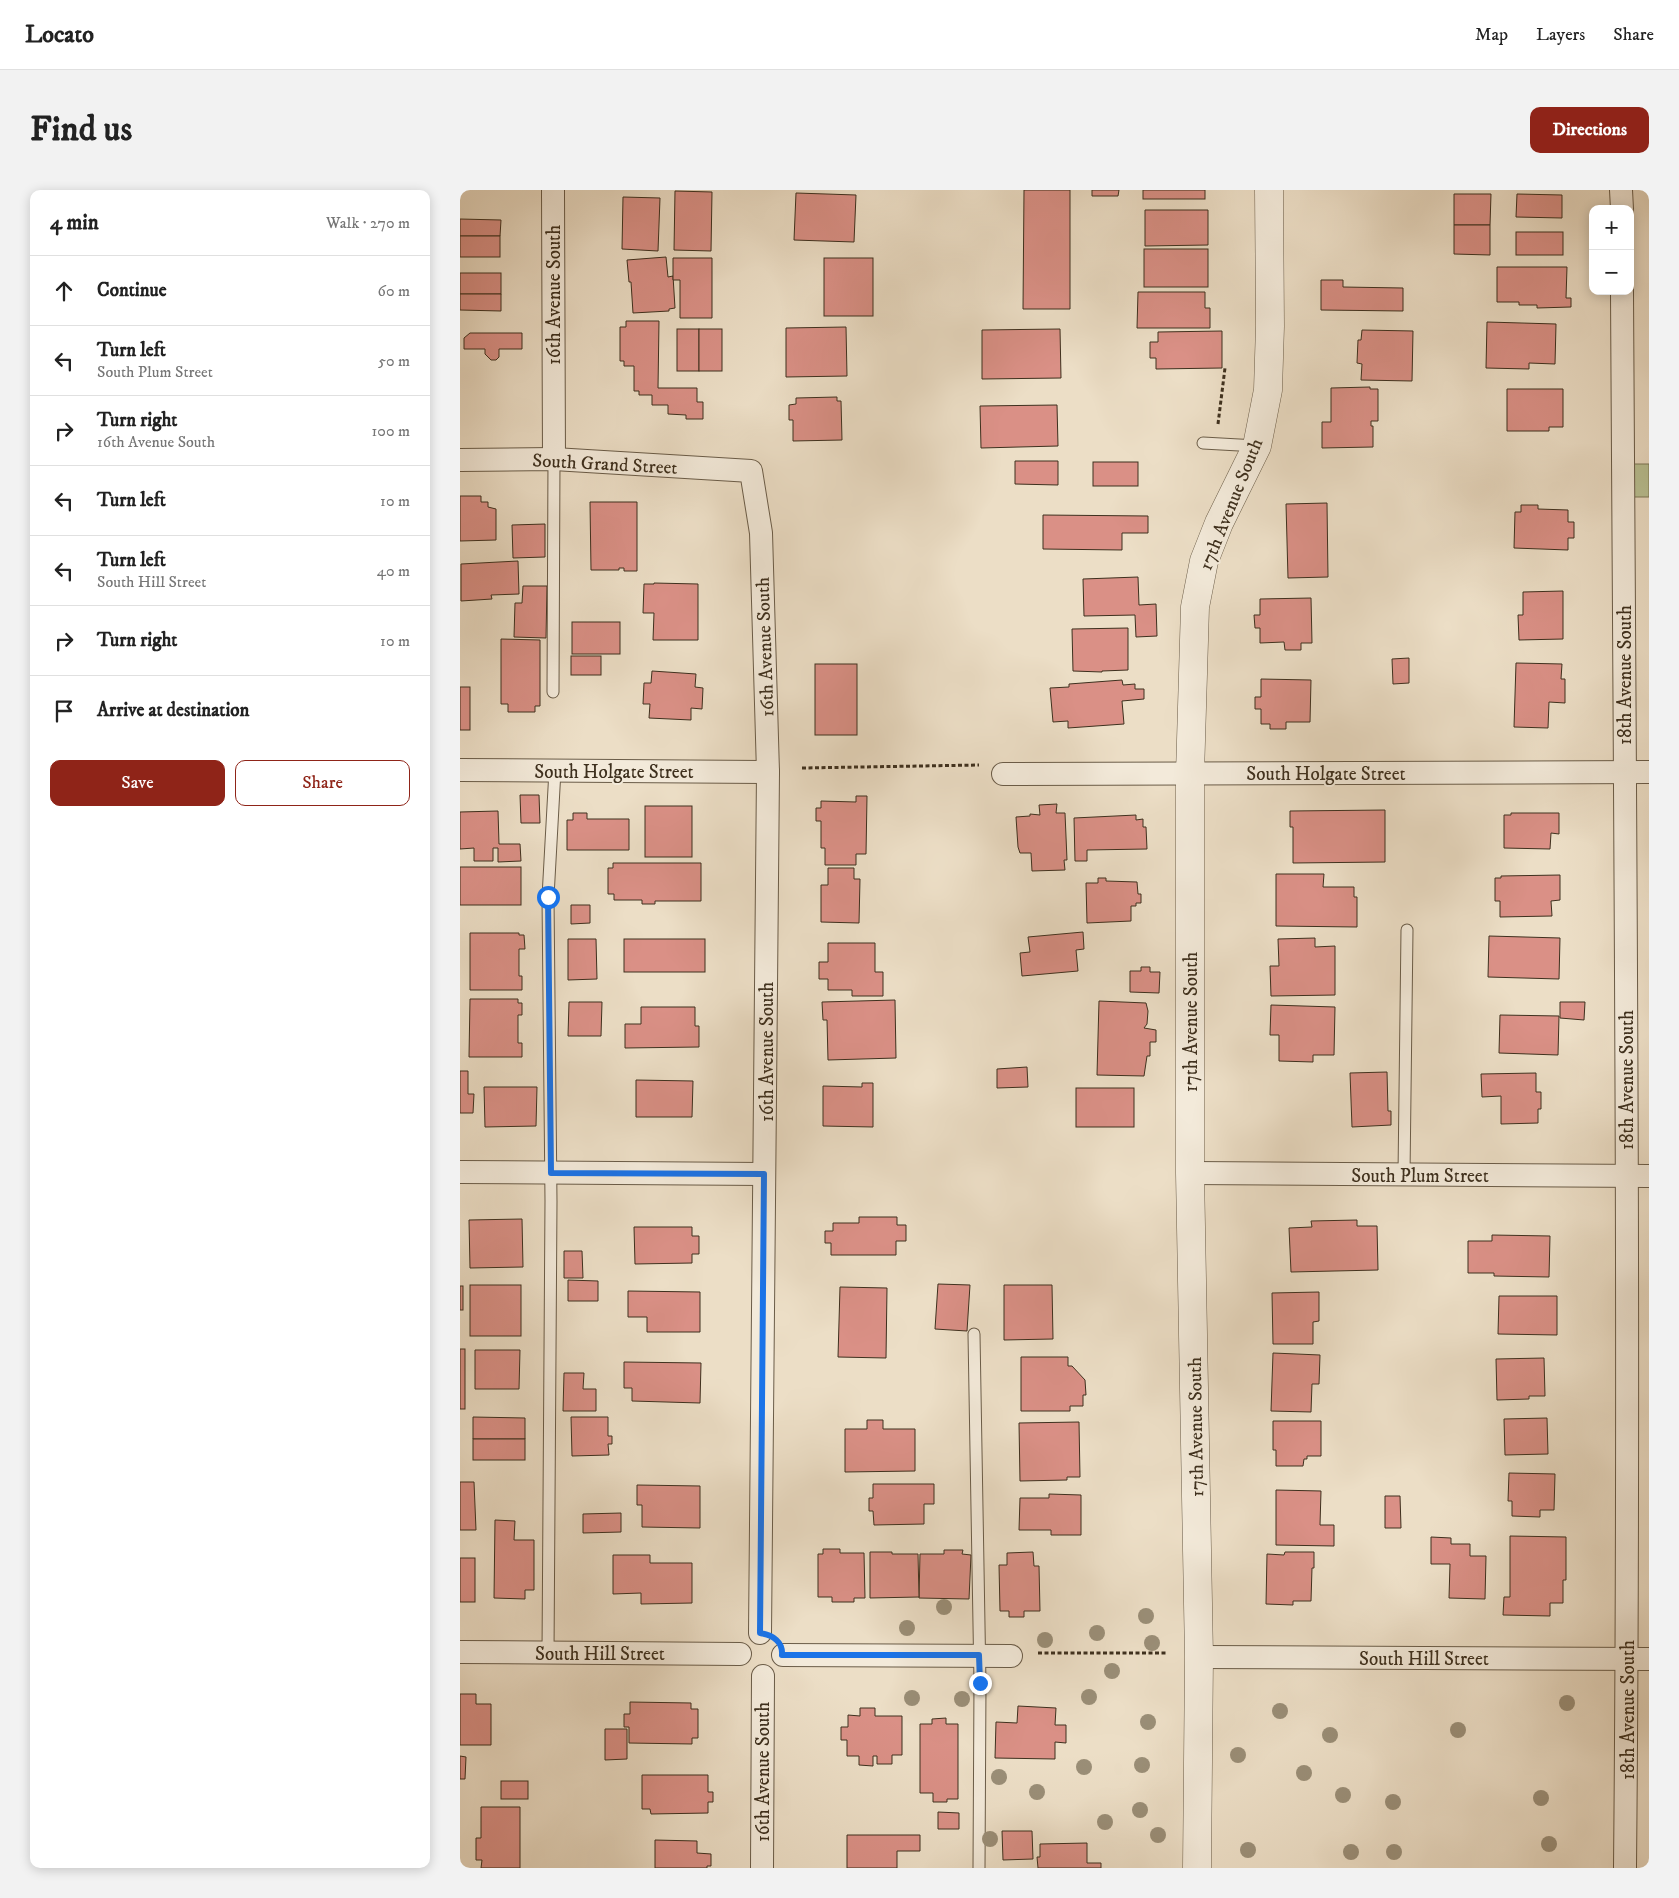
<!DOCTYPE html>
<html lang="en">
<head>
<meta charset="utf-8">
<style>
	:root { --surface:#fff; --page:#f2f2f2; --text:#222; --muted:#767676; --line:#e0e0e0; --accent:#8f2418 }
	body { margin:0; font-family:"IM FELL DW Pica",serif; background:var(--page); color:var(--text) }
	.controls { position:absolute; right:15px; top:15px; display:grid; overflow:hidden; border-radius:10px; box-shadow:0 2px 12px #0003 }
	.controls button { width:45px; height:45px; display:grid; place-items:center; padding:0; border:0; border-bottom:1px solid var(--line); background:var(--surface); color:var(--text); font:25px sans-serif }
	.stop { position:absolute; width:15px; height:15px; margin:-11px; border:4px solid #1a73e8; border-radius:50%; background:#fff }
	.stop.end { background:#1a73e8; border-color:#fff; box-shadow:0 1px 5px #0008 }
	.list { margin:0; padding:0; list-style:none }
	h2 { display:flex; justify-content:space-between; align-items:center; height:65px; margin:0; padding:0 20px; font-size:21px }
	h2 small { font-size:16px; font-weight:400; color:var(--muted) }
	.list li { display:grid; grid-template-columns:32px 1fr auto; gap:15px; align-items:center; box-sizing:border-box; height:70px; padding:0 20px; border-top:1px solid var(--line) }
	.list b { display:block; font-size:19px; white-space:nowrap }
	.list p { margin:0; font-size:16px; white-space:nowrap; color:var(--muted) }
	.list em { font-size:16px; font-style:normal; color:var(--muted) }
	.actions { display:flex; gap:10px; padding:15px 20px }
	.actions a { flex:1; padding:11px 0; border:1px solid var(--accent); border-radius:10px; text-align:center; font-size:18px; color:var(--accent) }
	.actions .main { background:var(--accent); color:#fff }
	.icon { flex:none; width:28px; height:28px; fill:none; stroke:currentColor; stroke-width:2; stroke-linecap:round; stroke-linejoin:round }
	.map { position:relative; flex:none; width:1189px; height:1678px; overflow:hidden; border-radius:10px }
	header { display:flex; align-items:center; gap:30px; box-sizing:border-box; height:70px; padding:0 25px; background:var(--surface); border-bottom:1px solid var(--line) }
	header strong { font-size:24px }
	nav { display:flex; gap:28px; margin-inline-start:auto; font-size:18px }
	.intro { display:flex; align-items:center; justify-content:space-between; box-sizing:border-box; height:120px; padding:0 30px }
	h1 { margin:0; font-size:35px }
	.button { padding:12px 22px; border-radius:10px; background:var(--accent); color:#fff; font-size:18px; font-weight:700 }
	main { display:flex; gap:30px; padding:0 30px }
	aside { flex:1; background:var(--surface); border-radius:10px; box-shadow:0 2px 12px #0003 }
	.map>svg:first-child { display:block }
</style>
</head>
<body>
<header>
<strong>Locato</strong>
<nav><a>Map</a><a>Layers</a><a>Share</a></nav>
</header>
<div class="intro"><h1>Find us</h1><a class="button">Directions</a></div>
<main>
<aside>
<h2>4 min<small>Walk · 270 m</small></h2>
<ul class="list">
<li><svg class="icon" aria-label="ahead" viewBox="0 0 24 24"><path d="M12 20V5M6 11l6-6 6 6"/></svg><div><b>Continue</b></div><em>60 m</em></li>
<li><svg class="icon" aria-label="left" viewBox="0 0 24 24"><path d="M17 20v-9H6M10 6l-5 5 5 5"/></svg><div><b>Turn left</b><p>South Plum Street</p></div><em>50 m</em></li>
<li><svg class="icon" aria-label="right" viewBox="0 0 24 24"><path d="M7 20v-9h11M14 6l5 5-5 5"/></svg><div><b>Turn right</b><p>16th Avenue South</p></div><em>100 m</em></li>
<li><svg class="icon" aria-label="left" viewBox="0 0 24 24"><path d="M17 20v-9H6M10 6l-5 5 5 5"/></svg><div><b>Turn left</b></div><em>10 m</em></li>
<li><svg class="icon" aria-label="left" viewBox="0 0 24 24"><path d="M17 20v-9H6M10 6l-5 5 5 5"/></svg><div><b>Turn left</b><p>South Hill Street</p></div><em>40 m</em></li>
<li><svg class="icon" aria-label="right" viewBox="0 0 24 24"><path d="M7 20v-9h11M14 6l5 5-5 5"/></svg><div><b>Turn right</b></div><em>10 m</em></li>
<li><svg class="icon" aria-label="arrive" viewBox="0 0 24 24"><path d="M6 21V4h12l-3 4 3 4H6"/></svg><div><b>Arrive at destination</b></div></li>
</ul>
<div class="actions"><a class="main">Save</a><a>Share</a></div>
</aside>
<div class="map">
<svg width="1189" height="1678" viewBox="0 0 1189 1678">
	<rect width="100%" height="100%" fill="#ecdec6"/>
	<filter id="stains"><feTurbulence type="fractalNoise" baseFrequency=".004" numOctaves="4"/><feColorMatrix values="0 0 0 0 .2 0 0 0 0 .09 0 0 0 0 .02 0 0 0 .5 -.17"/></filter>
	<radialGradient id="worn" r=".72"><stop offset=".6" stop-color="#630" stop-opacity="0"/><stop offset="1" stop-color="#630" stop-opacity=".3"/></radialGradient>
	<rect fill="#b9c194" stroke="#7c7859" x="1173" y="274" width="16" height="33"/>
	<g fill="#da9086" stroke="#3e301e">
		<path d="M564 0H610V119H563Z"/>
		<path d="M632 0H659L658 6H632Z"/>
		<rect x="683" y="0" width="62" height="9"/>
		<path d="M215 1 252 2 251 61 214 60Z"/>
		<path d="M336 3 396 5 394 52 334 50Z"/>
		<path d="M994 4H1031L1030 35H994Z"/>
		<path d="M1057 4 1102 5V28L1056 27Z"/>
		<path d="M163 7 200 8 198 61 162 59Z"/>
		<path d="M685 20H748V55L685 56Z"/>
		<path d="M0 29 41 30 40 46H0Z"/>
		<path d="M994 35H1030V65L994 64Z"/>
		<rect x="1056" y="42" width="47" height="23"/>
		<rect x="0" y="46" width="40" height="21"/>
		<rect x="684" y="59" width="64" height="38"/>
		<path d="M206 67 208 87 213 86 215 118 209 119V121L173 123 171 92H169L167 70Z"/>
		<path d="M213 68H252V128H220V90H213Z"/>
		<rect x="364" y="68" width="49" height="58"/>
		<path d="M1037 77H1107L1106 108H1111V117L1077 118V115H1059V112H1037Z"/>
		<rect x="0" y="83" width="41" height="21"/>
		<path d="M861 90H883V97L943 98V121L861 120Z"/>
		<path d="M678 102H745V118H750V138H677Z"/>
		<path d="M0 104H41V121L0 120Z"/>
		<path d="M166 131H199L198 198H237V212H243V229H226V225L208 224V215H192V205H179V201H174V176H164V171H160V137H166Z"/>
		<path d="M1027 132 1096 134 1095 174 1069 173V179L1026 178Z"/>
		<path d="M386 137 387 186 326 187V138Z"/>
		<rect x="217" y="139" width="22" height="42"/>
		<rect x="239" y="139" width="23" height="42"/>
		<path d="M600 139 601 188 522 189V140Z"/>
		<path d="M902 140 953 141 952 191 901 190 902 174 897 173 898 150H901Z"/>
		<path d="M762 141V178L696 179V168H690V152H698V142Z"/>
		<path d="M10 143H62V159H39V167L36 170H31L25 164V159H4V148Z"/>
		<path d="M910 197V199H918V231H911V236H913V257L862 258V232H871V198Z"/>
		<path d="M1047 199H1103V237H1089V241H1047Z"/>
		<path d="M377 207V211H381L382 250 333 251V230H329V215L336 214V208Z"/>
		<path d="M597 215 598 256 521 258 520 216Z"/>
		<path d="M555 271H598V295L555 294Z"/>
		<rect x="633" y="272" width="45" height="24"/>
		<path d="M0 306H21V312H28V317L36 319V350L0 351Z"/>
		<path d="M130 312H177V381H164V378H159V380H131Z"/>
		<path d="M867 313 868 387 828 388 826 314Z"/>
		<path d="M1061 315H1078V319L1108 320V332H1114V348H1108V360L1054 358 1055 322H1061Z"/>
		<path d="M583 325 688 326V343H662V360L583 359Z"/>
		<path d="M85 334V367L53 368 52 335Z"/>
		<path d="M58 371 59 404 31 405 32 409 1 411V374Z"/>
		<path d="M678 387 679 415 696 414 697 446 676 447 675 425 624 426 623 389Z"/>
		<path d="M194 393 238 394V450H193L194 423H183L184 394H194Z"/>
		<path d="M63 396H87L86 448 54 447 55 413H62Z"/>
		<path d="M1103 401V449L1059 450 1058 425H1063V402Z"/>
		<path d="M851 408 852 453H841V460H825L824 452 800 453V438H795L794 425H800V409Z"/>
		<rect x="112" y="432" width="48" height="32"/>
		<path d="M668 438V480L642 481V482L613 481 612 439Z"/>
		<path d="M41 449 80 450V516H75V522H48V514H41Z"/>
		<rect x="111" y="466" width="30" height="19"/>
		<path d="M949 468V493L933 494 932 469Z"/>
		<path d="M1056 473 1102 474 1101 489H1105V513L1089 512 1088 538 1054 537Z"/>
		<rect x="355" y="474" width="42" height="71"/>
		<path d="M192 481 236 484 235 497 243 498 242 519 231 518V530L189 528 190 514H183L184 493H191Z"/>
		<path d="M801 489 851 490 850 532H826V539H810V534H801V519H795V507H801Z"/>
		<path d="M662 490 663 495 675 494V499H684V509L662 511 664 534 608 538V531L593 532 590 498 609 497V494Z"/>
		<rect x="0" y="497" width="10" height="43"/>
		<path d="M60 605H79L80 633H61Z"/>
		<path d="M396 606H407L406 664H396V675H365V658H361V631H356V618H361V611L396 612Z"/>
		<path d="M597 614 596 623H605L607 670H604L605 680 572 681 571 663H560L558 657 556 627 570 626V624L580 625 579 615Z"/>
		<rect x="185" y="616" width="47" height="51"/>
		<path d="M925 620V672L833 673V637H830V621Z"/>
		<path d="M38 621 39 654H60L61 671 38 672V658H33V671H14V658L0 659V622Z"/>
		<path d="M113 623H127V629H169V660H107V630H113Z"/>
		<path d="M1051 623H1099V644L1091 643 1090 659 1044 658V625H1051Z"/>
		<path d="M676 625V630L683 629V637H686L687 659 627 660V671H615L614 628Z"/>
		<path d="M153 673H241V711H195V714H182V710H154V704H148V678H153Z"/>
		<rect x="0" y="677" width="61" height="38"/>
		<path d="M368 678H394V689H400L399 733 361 732V695H368Z"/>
		<path d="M816 684H864L863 697H894V707H897V737L816 736Z"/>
		<path d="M1100 685V710L1091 711 1092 726 1040 727V711H1035V688H1041V686Z"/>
		<path d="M638 688H646V691L677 692 678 704H681V713H676V716H671V731L627 733 626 693H638Z"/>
		<path d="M111 715H130V733L111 734Z"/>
		<path d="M623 742 624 759 616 760 618 781 562 786 560 763 570 762 568 747Z"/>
		<path d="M10 743H59V745H64L65 759H59V786H62V800H10Z"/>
		<path d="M1029 746 1100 748 1099 789 1028 787Z"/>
		<path d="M855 748V757L875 756V805L811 806 810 776H819L818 749Z"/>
		<path d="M108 749H136L137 789 108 790Z"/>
		<rect x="164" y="749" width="81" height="33"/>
		<path d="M368 753H415V782H423V806H392V800H368V789H359V772H368Z"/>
		<path d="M681 777H690V782H700L699 803 670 802V781H681Z"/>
		<path d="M10 809H58V813H62V825H58V853H62V867H9Z"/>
		<path d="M435 810 436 868 368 870 367 830H363L362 812Z"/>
		<path d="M639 811 686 813 688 821 687 834 684 838 696 840V852H690V866H687L684 886 637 885Z"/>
		<path d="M109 812H142L141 846H108Z"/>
		<path d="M1100 812H1125L1124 830 1100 828Z"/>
		<path d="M811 815 875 817 874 865H853V872L819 871V845H810Z"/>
		<path d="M181 817H235V836H239V857L165 858V834H181Z"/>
		<path d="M1040 825 1099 826 1098 865 1039 863Z"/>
		<path d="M567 877 568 897 537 898V879Z"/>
		<path d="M0 881H8V904H14L13 923H0Z"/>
		<path d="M927 882 928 921H931V935L892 937 890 883Z"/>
		<path d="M1076 883V902H1081V919H1078V933L1041 934V906L1022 907 1021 884Z"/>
		<path d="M176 890 233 891 232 927H176Z"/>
		<path d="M402 893H413V937L363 936V896L402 897Z"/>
		<path d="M24 897H77L76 936 25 937Z"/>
		<rect x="616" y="898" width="58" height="39"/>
		<path d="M399 1027H437V1035H446V1051H436V1065H371V1053H365V1041H373V1033H399Z"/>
		<path d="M62 1029 63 1077 10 1078 9 1030Z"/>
		<path d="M897 1030V1036H917L918 1080 831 1082 829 1038 852 1037 851 1031Z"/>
		<path d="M174 1037H232V1046H239V1064H232V1073L175 1074Z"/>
		<path d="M1032 1045 1090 1046 1089 1087 1034 1086V1083H1008V1051H1032Z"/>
		<path d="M104 1061H122L123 1088H104Z"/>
		<path d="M108 1090 138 1091V1111H108Z"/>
		<path d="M478 1094 510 1095 507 1141 475 1139Z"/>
		<rect x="10" y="1095" width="51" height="51"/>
		<path d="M544 1095H592L593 1149 544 1150Z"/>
		<rect x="0" y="1096" width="3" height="24"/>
		<path d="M380 1097 427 1098 426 1168 378 1167Z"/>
		<path d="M168 1101 240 1102V1142H187V1127H168Z"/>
		<path d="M859 1102V1131L853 1132V1154H813L812 1103Z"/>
		<path d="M1039 1106H1097V1145L1038 1144Z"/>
		<rect x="0" y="1159" width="5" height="60"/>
		<path d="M15 1160H60L59 1199H15Z"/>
		<path d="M813 1163 860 1165 859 1194H852L851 1222 811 1221Z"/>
		<path d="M561 1167H608V1176H612L625 1190 626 1205H623V1216H610V1221H561Z"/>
		<path d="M1084 1168 1085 1206H1069V1209L1037 1210 1036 1169Z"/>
		<path d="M164 1172 241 1173 240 1213 172 1211V1198H164Z"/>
		<path d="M104 1183H124L123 1199H136V1221H103Z"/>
		<path d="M13 1227 65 1228V1249H13Z"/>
		<path d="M111 1227H148V1246H152V1254H148L149 1265 112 1266Z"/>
		<path d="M1087 1228 1088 1264 1045 1265 1044 1229Z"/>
		<path d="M407 1230H423V1239H455V1281L385 1282V1239H407Z"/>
		<path d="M813 1231H861V1266H847V1269H844L843 1276H816V1260H813Z"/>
		<path d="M619 1232 620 1287H607V1290L560 1291 559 1233Z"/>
		<rect x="13" y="1249" width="52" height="21"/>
		<path d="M1049 1283 1095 1284 1094 1320H1080V1327L1052 1326V1311H1048Z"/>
		<path d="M0 1292H14L16 1340H0Z"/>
		<path d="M413 1294H474V1314H464V1334L414 1335 413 1321H409V1308H413Z"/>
		<path d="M177 1295 240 1296V1338L182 1337V1315H177Z"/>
		<path d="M816 1300 861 1301 860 1335H874V1356L816 1355Z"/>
		<path d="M589 1304 621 1305V1345H591V1340H559L560 1308H589Z"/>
		<path d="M925 1306H940L941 1338H925Z"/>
		<path d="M161 1323V1342L123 1343V1324Z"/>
		<path d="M35 1330 55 1331 54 1350H74V1400H65V1409L34 1408Z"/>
		<path d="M1050 1346 1106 1347V1390H1103V1413H1090V1426L1043 1425 1044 1407H1050Z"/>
		<path d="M971 1347 991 1348V1354H1010V1366H1026L1025 1409 989 1408 990 1374H971Z"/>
		<path d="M363 1359H380V1363H404L405 1408H394V1412H372V1407H358V1364H363Z"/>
		<path d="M484 1360H503L502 1364 511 1365 509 1409 459 1408 460 1364H484Z"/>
		<path d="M410 1362H432V1364H458L459 1407 410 1408Z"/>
		<path d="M573 1362 574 1376H579L580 1421H564V1427H549V1421H540L539 1375H547V1363Z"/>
		<path d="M825 1362H854V1378H852L851 1411H833V1415L806 1414 807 1364 824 1365Z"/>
		<path d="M153 1365H190V1373H232V1413L181 1414V1403L153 1404Z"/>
		<rect x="0" y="1368" width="15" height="44"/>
		<path d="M0 1504H16V1514H31V1555H0Z"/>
		<path d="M170 1512 231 1513V1519H238V1548H232V1554L169 1553V1537H164V1524H170Z"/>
		<path d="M558 1516 596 1518 595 1535H606V1553L595 1552V1569L535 1568 536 1532 557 1533Z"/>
		<path d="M400 1518H415V1526H442V1565H432V1574H417V1566H413V1576L399 1575V1566H387V1550H381V1537H388V1525L400 1526Z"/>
		<path d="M486 1528V1534H498V1609H487V1612H473V1603H460V1534H472V1529Z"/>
		<path d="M145 1539H167V1569L145 1570Z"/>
		<path d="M0 1566 6 1567 5 1589H0Z"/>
		<path d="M182 1585H248V1602H253V1612H248V1623L191 1624 190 1619H182Z"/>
		<rect x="41" y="1591" width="27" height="18"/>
		<path d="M21 1617H60V1678H21L22 1670H16V1648H21Z"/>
		<path d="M478 1622 499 1623V1639H478Z"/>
		<path d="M542 1641H572L573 1669 543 1670Z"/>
		<path d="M387 1645H460V1661H437V1678H387Z"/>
		<path d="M195 1650 237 1651V1663L251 1664V1676H247V1678H195Z"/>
		<path d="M627 1653V1673H641V1678H578L577 1667H580V1654Z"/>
	</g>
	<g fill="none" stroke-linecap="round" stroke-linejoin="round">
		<g stroke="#6a5c48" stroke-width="13">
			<g id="service">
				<path d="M743 253 797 256"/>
				<path d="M93 502 94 269"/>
				<path d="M944 985 947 740"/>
				<path d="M514 1144 520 1493 519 1678"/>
				<path d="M88 1463 91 1011 88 707 95 580"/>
			</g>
		</g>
		<g stroke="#6a5c48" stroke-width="24">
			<g id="minor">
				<path d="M93 0 94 269"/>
				<path d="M1161 0 1162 19"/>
				<path d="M1162 101C1165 627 1170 1152 1165 1678"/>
				<path d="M0 270 94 269 291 281 301 343 308 582 300 1443"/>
				<path d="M0 580 308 582"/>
				<path d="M543 584 1189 582"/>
				<path d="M0 982 304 984"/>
				<path d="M730 983 1189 986"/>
				<path d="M0 1462 280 1464"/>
				<path d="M323 1465 551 1466"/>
				<path d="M739 1467 1189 1469"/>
				<path d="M302 1678 303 1486"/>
			</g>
		</g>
		<g stroke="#6a5c48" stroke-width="29">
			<path id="tertiary" d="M737 1678 739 1467 730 983V584L735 417 744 371 759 333 797 256 808 200 810 136 809 0"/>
		</g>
		<g stroke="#3e301e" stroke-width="3" stroke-dasharray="4 2.5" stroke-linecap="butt">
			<path d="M758 234 765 178"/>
			<path d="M342 578 519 575"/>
			<path d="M578 1463H707"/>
		</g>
		<use href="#service" stroke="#f3eada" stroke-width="11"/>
		<use href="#minor" stroke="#f3eada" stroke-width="22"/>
		<use href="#tertiary" stroke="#f3eada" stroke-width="28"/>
	</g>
	<g fill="#9a8e77">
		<circle cx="484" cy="1417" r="8"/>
		<circle cx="686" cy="1426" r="8"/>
		<circle cx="447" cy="1438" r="8"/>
		<circle cx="637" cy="1443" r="8"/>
		<circle cx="585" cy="1450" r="8"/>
		<circle cx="692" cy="1453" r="8"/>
		<circle cx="652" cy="1481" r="8"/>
		<circle cx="629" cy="1507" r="8"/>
		<circle cx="452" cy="1508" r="8"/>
		<circle cx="502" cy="1509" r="8"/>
		<circle cx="1107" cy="1513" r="8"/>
		<circle cx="820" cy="1521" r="8"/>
		<circle cx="688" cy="1532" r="8"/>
		<circle cx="998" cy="1540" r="8"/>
		<circle cx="870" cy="1545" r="8"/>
		<circle cx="778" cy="1565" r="8"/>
		<circle cx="682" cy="1575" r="8"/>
		<circle cx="624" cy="1577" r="8"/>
		<circle cx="844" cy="1583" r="8"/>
		<circle cx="539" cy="1587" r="8"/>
		<circle cx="577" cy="1602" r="8"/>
		<circle cx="883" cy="1605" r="8"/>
		<circle cx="1081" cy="1608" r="8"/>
		<circle cx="933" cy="1612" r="8"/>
		<circle cx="680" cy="1620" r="8"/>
		<circle cx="645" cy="1632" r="8"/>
		<circle cx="698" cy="1645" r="8"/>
		<circle cx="530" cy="1649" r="8"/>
		<circle cx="1089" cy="1654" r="8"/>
		<circle cx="788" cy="1660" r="8"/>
		<circle cx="891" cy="1662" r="8"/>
		<circle cx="934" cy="1662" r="8"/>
	</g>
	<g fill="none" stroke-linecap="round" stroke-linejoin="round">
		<path stroke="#1a73e8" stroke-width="6" d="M88 707 91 983 304 984 300 1443C313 1445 323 1452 322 1465H519L520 1493"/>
	</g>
	<g text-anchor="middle" stroke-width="4" stroke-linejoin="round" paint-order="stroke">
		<g font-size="19" fill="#3e301e" stroke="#f3eada">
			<text transform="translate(93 105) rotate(-90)" y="7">16th Avenue South</text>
			<text transform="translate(145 273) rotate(3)" y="7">South Grand Street</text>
			<text transform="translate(770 314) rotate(-68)" y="7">17th Avenue South</text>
			<text transform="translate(304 457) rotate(-92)" y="7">16th Avenue South</text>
			<text transform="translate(1164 485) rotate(-90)" y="7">18th Avenue South</text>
			<text x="154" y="588">South Holgate Street</text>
			<text x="866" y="590">South Holgate Street</text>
			<text transform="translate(730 832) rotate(-90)" y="7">17th Avenue South</text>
			<text transform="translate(306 862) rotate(-90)" y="7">16th Avenue South</text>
			<text transform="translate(1166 890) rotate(-90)" y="7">18th Avenue South</text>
			<text x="960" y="992">South Plum Street</text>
			<text transform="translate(735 1237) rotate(-91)" y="7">17th Avenue South</text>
			<text x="140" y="1470">South Hill Street</text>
			<text x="964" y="1475">South Hill Street</text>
			<text transform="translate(1167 1520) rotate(-90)" y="7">18th Avenue South</text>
			<text transform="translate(302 1582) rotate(-90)" y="7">16th Avenue South</text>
		</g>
	</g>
	<rect width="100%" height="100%" filter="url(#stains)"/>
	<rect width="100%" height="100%" fill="url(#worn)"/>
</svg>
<div class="controls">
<button>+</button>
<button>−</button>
</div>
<div class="stop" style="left:88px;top:707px"></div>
<div class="stop end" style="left:520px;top:1493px"></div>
</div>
</main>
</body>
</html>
